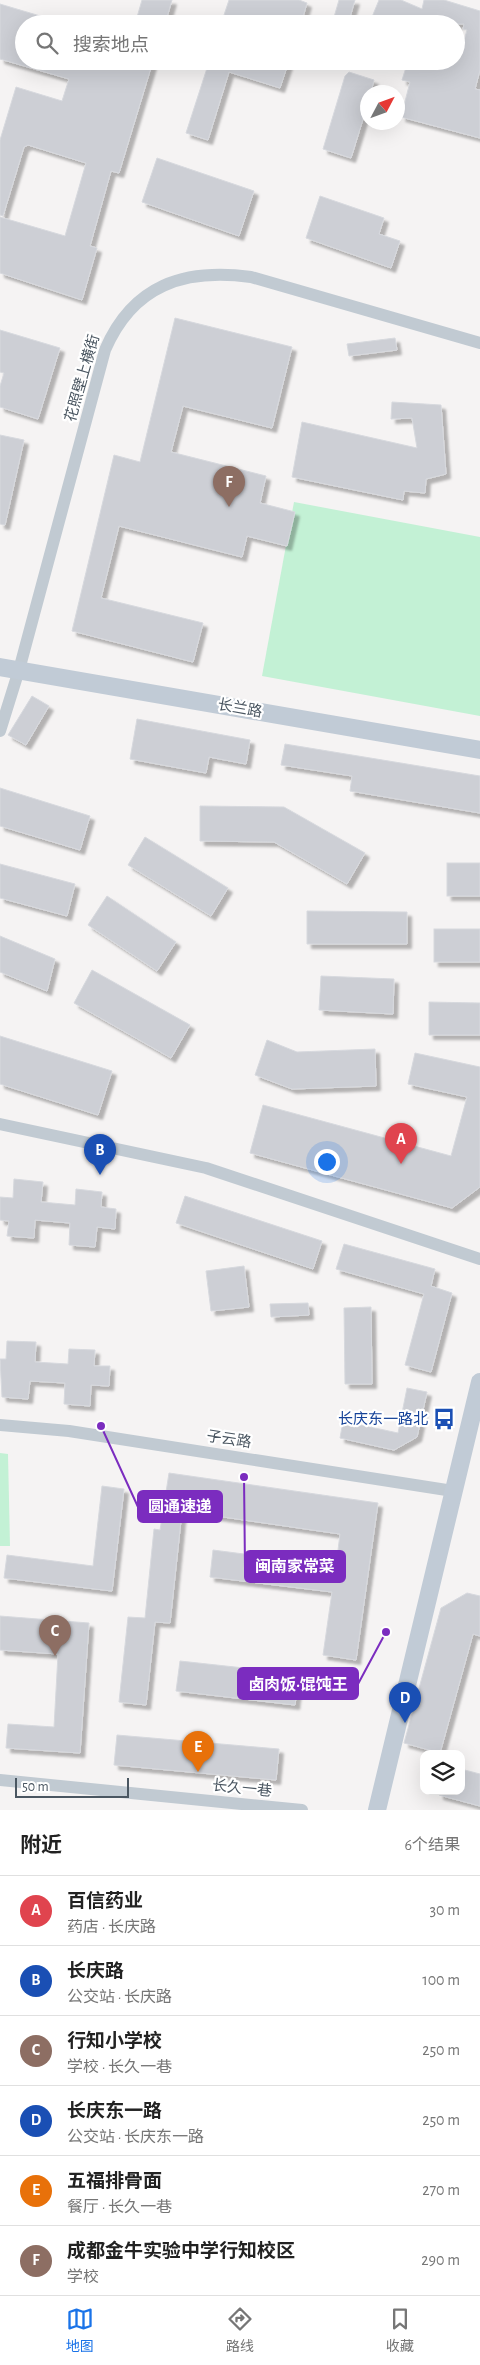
<!DOCTYPE html>
<html lang="zh">
<head>
<meta charset="utf-8">
<style>
	:root { --surface:#fff; --page:#f6f6f6; --text:#222; --muted:#767676; --line:#e0e0e0; --accent:#1a73e8 }
	body { margin:0; font-family:"Alegreya Sans","Noto Sans SC",sans-serif; background:var(--page); color:var(--text) }
	.controls { position:absolute; right:15px; bottom:15px; display:grid; overflow:hidden; border-radius:10px; box-shadow:0 5px 20px #0002 }
	.controls button { width:45px; height:45px; display:grid; place-items:center; padding:0; border:0; border-bottom:1px solid var(--line); background:var(--surface); color:var(--text); font:25px sans-serif }
	.compass { position:absolute; left:360px; top:85px; width:45px; height:45px; border-radius:50%; background:var(--surface); box-shadow:0 5px 20px #0002; rotate:49deg }
	.scale { position:absolute; left:15px; bottom:12px; width:114px; box-sizing:border-box; padding-left:5px; border:2px solid #4a5661; border-top:0; font-size:14px; line-height:18px; white-space:nowrap; color:#4a5661; -webkit-text-stroke:4px #fff; paint-order:stroke }
	.you { position:absolute; left:326px; top:1161px; width:18px; height:18px; margin:-12px; border:4px solid #fff; border-radius:50%; background:#1a73e8; box-shadow:0 0 0 8px #1a73e833 }
	.badge { display:grid; place-items:center; width:32px; height:32px; border-radius:50%; background:var(--accent); color:#fff; font-size:16px; font-weight:700 }
	.pin { position:absolute; translate:-50% -41px; filter:drop-shadow(0 1px 2px #0008) }
	.pin::after { content:''; position:absolute; top:26px; width:18px; height:15px; background:inherit; clip-path:polygon(0 0,100% 0,50% 100%) }
	.list { margin:0; padding:0; list-style:none }
	h2 { display:flex; justify-content:space-between; align-items:center; height:65px; margin:0; padding:0 20px; font-size:21px }
	h2 small { font-size:16px; font-weight:400; color:var(--muted) }
	.list li { display:grid; grid-template-columns:32px 1fr auto; gap:15px; align-items:center; box-sizing:border-box; height:70px; padding:0 20px; border-top:1px solid var(--line) }
	.list b { display:block; font-size:19px; white-space:nowrap }
	.list p { margin:0; font-size:16px; white-space:nowrap; color:var(--muted) }
	.list em { font-size:16px; font-style:normal; color:var(--muted) }
	.icon { flex:none; width:28px; height:28px; fill:none; stroke:currentColor; stroke-width:2; stroke-linecap:round; stroke-linejoin:round }
	.map { position:relative; flex:none; width:480px; height:1810px; overflow:hidden }
	.search { position:absolute; background:var(--surface); box-shadow:0 5px 20px #0002; left:15px; right:15px; top:15px; height:55px; display:flex; align-items:center; gap:12px; box-sizing:border-box; padding:0 18px; border-radius:28px; color:var(--muted); font-size:19px }
	.sheet { height:485px; background:var(--surface) }
	nav { display:flex; justify-content:space-around; align-items:center; box-sizing:border-box; height:70px; border-top:1px solid var(--line); background:var(--surface); font-size:14px; color:var(--muted) }
	nav a { display:grid; justify-items:center; gap:2px }
	nav .on { color:var(--accent) }
	.map>svg:first-child { display:block }
</style>
</head>
<body>
<div class="map">
<svg width="480" height="1810" viewBox="0 0 480 1810">
	<defs>
		<filter id="shadow"><feDropShadow dx="4.5" dy="4.5" stdDeviation="1" flood-color="#0004"/></filter>
	</defs>
	<rect width="100%" height="100%" fill="#f5f3f3"/>
	<g fill="#c3f1d5">
		<path d="M294 502 480 537V716L262 676Z"/>
		<path d="M0 1453 8 1454 10 1546H0Z"/>
	</g>
	<g fill="#cdcfd5" stroke="#d7d9de" filter="url(#shadow)">
		<path d="M142 0H172L165 24H135Z"/>
		<path d="M229 0H299L307 3 301 24H221Z"/>
		<path d="M339 0H355L348 24H332Z"/>
		<path d="M379 0H401L422 9 424 0H444L480 11V70L475 89 480 90V138L401 117 410 82 402 80 408 61H458L467 30 463 29 464 24H388L372 17Z"/>
		<path d="M0 4 57 21V24H24V61H153L119 173 111 171 90 246 97 248 82 300 0 273V217L65 236 86 163 28 145 24 147 3 216 0 215V140L16 87 62 101 69 79 0 59Z"/>
		<path d="M206 61H289L280 88 229 72 208 140 186 133 208 65 205 64Z"/>
		<path d="M349 72 374 80 371 92H368V103L351 158 323 149 345 76Z"/>
		<path d="M157 158 254 191 239 236 142 202Z"/>
		<path d="M320 196 384 218 379 234 400 241 391 268 306 238Z"/>
		<path d="M175 318 292 347 272 428 183 406 171 452 266 476 260 503 295 512 287 546 247 536 242 557 119 526 101 598 203 623 193 662 72 631 114 455 140 462Z"/>
		<path d="M0 330 60 348 38 419 0 407V386L4 373 0 372Z"/>
		<path d="M395 338 397 350 349 356 347 344Z"/>
		<path d="M392 402 441 405 446 474 426 479 425 493 404 491 403 500 292 477 302 422 417 448 412 418 391 419Z"/>
		<path d="M0 435 24 440 5 525 0 524Z"/>
		<path d="M32 696 49 706 26 745 8 735Z"/>
		<path d="M137 719 250 740 246 764 209 757 206 773 130 759Z"/>
		<path d="M285 744 480 776V813L350 791 352 776 281 765Z"/>
		<path d="M0 788 90 816 80 850 0 826Z"/>
		<path d="M200 806 284 807 365 853 347 884 274 842 200 841Z"/>
		<path d="M145 837 228 888 211 916 128 865Z"/>
		<rect x="447" y="863" width="33" height="33"/>
		<path d="M0 864 75 884 67 916 0 898Z"/>
		<path d="M107 896 176 942 157 971 88 925Z"/>
		<path d="M307 911 407 912V944H307Z"/>
		<rect x="434" y="929" width="46" height="33"/>
		<path d="M0 936 55 959 47 991 0 972Z"/>
		<path d="M92 970 190 1025 171 1058 74 1003Z"/>
		<path d="M321 976 394 979 393 1014 319 1010Z"/>
		<path d="M429 1002 480 1003V1035H429Z"/>
		<path d="M0 1036 112 1071 98 1115 0 1084Z"/>
		<path d="M267 1040 297 1052 375 1049 376 1086 292 1089 255 1075Z"/>
		<path d="M415 1053 480 1067V1187L452 1208 250 1153 263 1105 451 1156 467 1097 408 1084Z"/>
		<path d="M14 1179 43 1182 41 1202 75 1205 76 1189 102 1192 101 1207 116 1209 115 1229 97 1227 95 1247 69 1245 70 1223 35 1220 34 1238 7 1236 9 1221 0 1220V1197L13 1198Z"/>
		<path d="M185 1196 322 1241 313 1269 176 1223Z"/>
		<path d="M344 1244 435 1269 431 1286 452 1293 431 1372 405 1365 424 1294 336 1269Z"/>
		<path d="M244 1266 249 1307 211 1311 206 1271Z"/>
		<path d="M308 1303 309 1315 271 1317 270 1304Z"/>
		<path d="M371 1307 372 1384H345L344 1308Z"/>
		<path d="M7 1341 36 1342 35 1362 68 1364 69 1349 95 1350 94 1366H110L109 1386 91 1385 90 1406 64 1404 65 1383 30 1381 28 1399 2 1397 0 1359H6Z"/>
		<path d="M407 1388 427 1392 417 1437 394 1450 340 1438 343 1421 398 1433Z"/>
		<path d="M169 1473 378 1503 356 1660 323 1655 332 1592 210 1577 213 1550 336 1566 340 1534 182 1511 170 1623 155 1622 146 1705 119 1702 128 1617 145 1618 154 1529 160 1530Z"/>
		<path d="M102 1486 124 1489 112 1591 4 1578 7 1555 93 1566Z"/>
		<path d="M467 1593 480 1596V1636L473 1634 440 1753 404 1743 441 1608Z"/>
		<path d="M0 1616 89 1623 80 1753 6 1748 8 1724 54 1727 58 1654 0 1650Z"/>
		<path d="M180 1661 299 1674 295 1705 176 1691Z"/>
		<path d="M117 1735 279 1749 276 1780 114 1765Z"/>
		<path d="M461 1769 480 1774V1806L439 1795V1791H461Z"/>
	</g>
	<g fill="none" stroke-linecap="round" stroke-linejoin="round">
		<g stroke="#c1cad2" stroke-width="12">
			<path d="M0 731 19 670 105 350C133 285 184 268 251 277L480 343"/>
			<path d="M0 1124 206 1168 480 1259"/>
			<path d="M0 1425 69 1431 453 1491"/>
			<path d="M0 1780 302 1810"/>
		</g>
		<g stroke="#c1cbd6" stroke-width="18">
			<path d="M0 667 480 750"/>
			<path d="M377 1810 480 1382"/>
		</g>
	</g>
	<defs>
		<g id="bus-bare" transform="scale(1.725)"><path d="M-5-6H5V4H4V6H2V4H-2V6H-4V4H-5ZM-3.5-4V0h7V-4ZM-3.5 1.2v1.5H-2V1.2ZM2 1.2v1.5H3.5V1.2Z" fill="#1a4fb4" stroke="#fff" stroke-width="2.5" paint-order="stroke"/></g>
	</defs>
	<g fill-rule="evenodd">
		<use href="#bus-bare" x="444" y="1419"/>
	</g>
	<g text-anchor="middle" stroke-width="4.5" stroke-linejoin="round" paint-order="stroke">
		<g font-size="15" fill="#4a5661" stroke="#fff">
			<text transform="translate(82 378) rotate(-74)" y="5">花照壁上横街</text>
			<text transform="translate(240 708) rotate(10)" y="5">长兰路</text>
			<text transform="translate(229 1439) rotate(9)" y="5">子云路</text>
			<text transform="translate(242 1788) rotate(6)" y="5">长久一巷</text>
		</g>
		<g font-size="15" fill="#164399" stroke="#fff" text-anchor="end">
			<text x="428" y="1424">长庆东一路北</text>
		</g>
	</g>
	<path fill="none" stroke="#7b2cbf" stroke-width="2" d="M101 1426L138 1507M244 1477L245 1567M386 1632L358 1684"/>
	<g fill="#7b2cbf" stroke="#fff" stroke-width="2">
		<circle cx="101" cy="1426" r="5"/>
		<circle cx="244" cy="1477" r="5"/>
		<circle cx="386" cy="1632" r="5"/>
	</g>
	<g fill="#7b2cbf" stroke="#7b2cbf" stroke-width="2">
		<rect x="138" y="1491" width="84" height="31" rx="5"/>
		<rect x="245" y="1551" width="100" height="31" rx="5"/>
		<rect x="238" y="1668" width="120" height="31" rx="5"/>
	</g>
	<g font-size="16" text-anchor="middle" font-weight="bold" fill="#fff">
		<text x="180" y="1512">圆通速递</text>
		<text x="295" y="1572">闽南家常菜</text>
		<text x="298" y="1690">卤肉饭·馄饨王</text>
	</g>
</svg>
<div class="controls">
<button><svg class="icon" aria-label="layers" viewBox="0 0 24 24"><path d="M12 4l9 5-9 5-9-5zM3 14l9 5 9-5"/></svg></button>
</div>
<svg class="compass" viewBox="-18 -18 36 36"><path d="M0-13l5 13h-10z" fill="#e53935"/><path d="M0 13l5-13h-10z" fill="#767676"/></svg>
<div class="scale">50 m</div>
<div class="you"></div>
<div class="pin badge" style="left:401px;top:1164px;background:#e0444e">A</div>
<div class="pin badge" style="left:100px;top:1175px;background:#1a4fb4">B</div>
<div class="pin badge" style="left:55px;top:1656px;background:#8d6e63">C</div>
<div class="pin badge" style="left:405px;top:1723px;background:#1a4fb4">D</div>
<div class="pin badge" style="left:198px;top:1772px;background:#e8710a">E</div>
<div class="pin badge" style="left:229px;top:507px;background:#8d6e63">F</div>
<div class="search"><svg class="icon" aria-label="search" viewBox="0 0 24 24"><circle cx="10" cy="10" r="6"/><path d="M15 15l6 6"/></svg>搜索地点</div>
</div>
<section class="sheet">
<h2>附近<small>6个结果</small></h2>
<ul class="list">
<li><span class="badge" style="background:#e0444e">A</span><div><b>百信药业</b><p>药店 · 长庆路</p></div><em>30 m</em></li>
<li><span class="badge" style="background:#1a4fb4">B</span><div><b>长庆路</b><p>公交站 · 长庆路</p></div><em>100 m</em></li>
<li><span class="badge" style="background:#8d6e63">C</span><div><b>行知小学校</b><p>学校 · 长久一巷</p></div><em>250 m</em></li>
<li><span class="badge" style="background:#1a4fb4">D</span><div><b>长庆东一路</b><p>公交站 · 长庆东一路</p></div><em>250 m</em></li>
<li><span class="badge" style="background:#e8710a">E</span><div><b>五福排骨面</b><p>餐厅 · 长久一巷</p></div><em>270 m</em></li>
<li><span class="badge" style="background:#8d6e63">F</span><div><b>成都金牛实验中学行知校区</b><p>学校</p></div><em>290 m</em></li>
</ul>
</section>
<nav>
<a class="on"><svg class="icon" aria-label="map" viewBox="0 0 24 24"><path d="M3 6l6-2 6 2 6-2v14l-6 2-6-2-6 2zM9 4v14M15 6v14"/></svg>地图</a>
<a><svg class="icon" aria-label="directions" viewBox="0 0 24 24"><path d="M12 3l9 9-9 9-9-9zM9 14v-3h6M13 9l2 2-2 2"/></svg>路线</a>
<a><svg class="icon" aria-label="saved" viewBox="0 0 24 24"><path d="M7 4h10v16l-5-4-5 4z"/></svg>收藏</a>
</nav>
</body>
</html>
